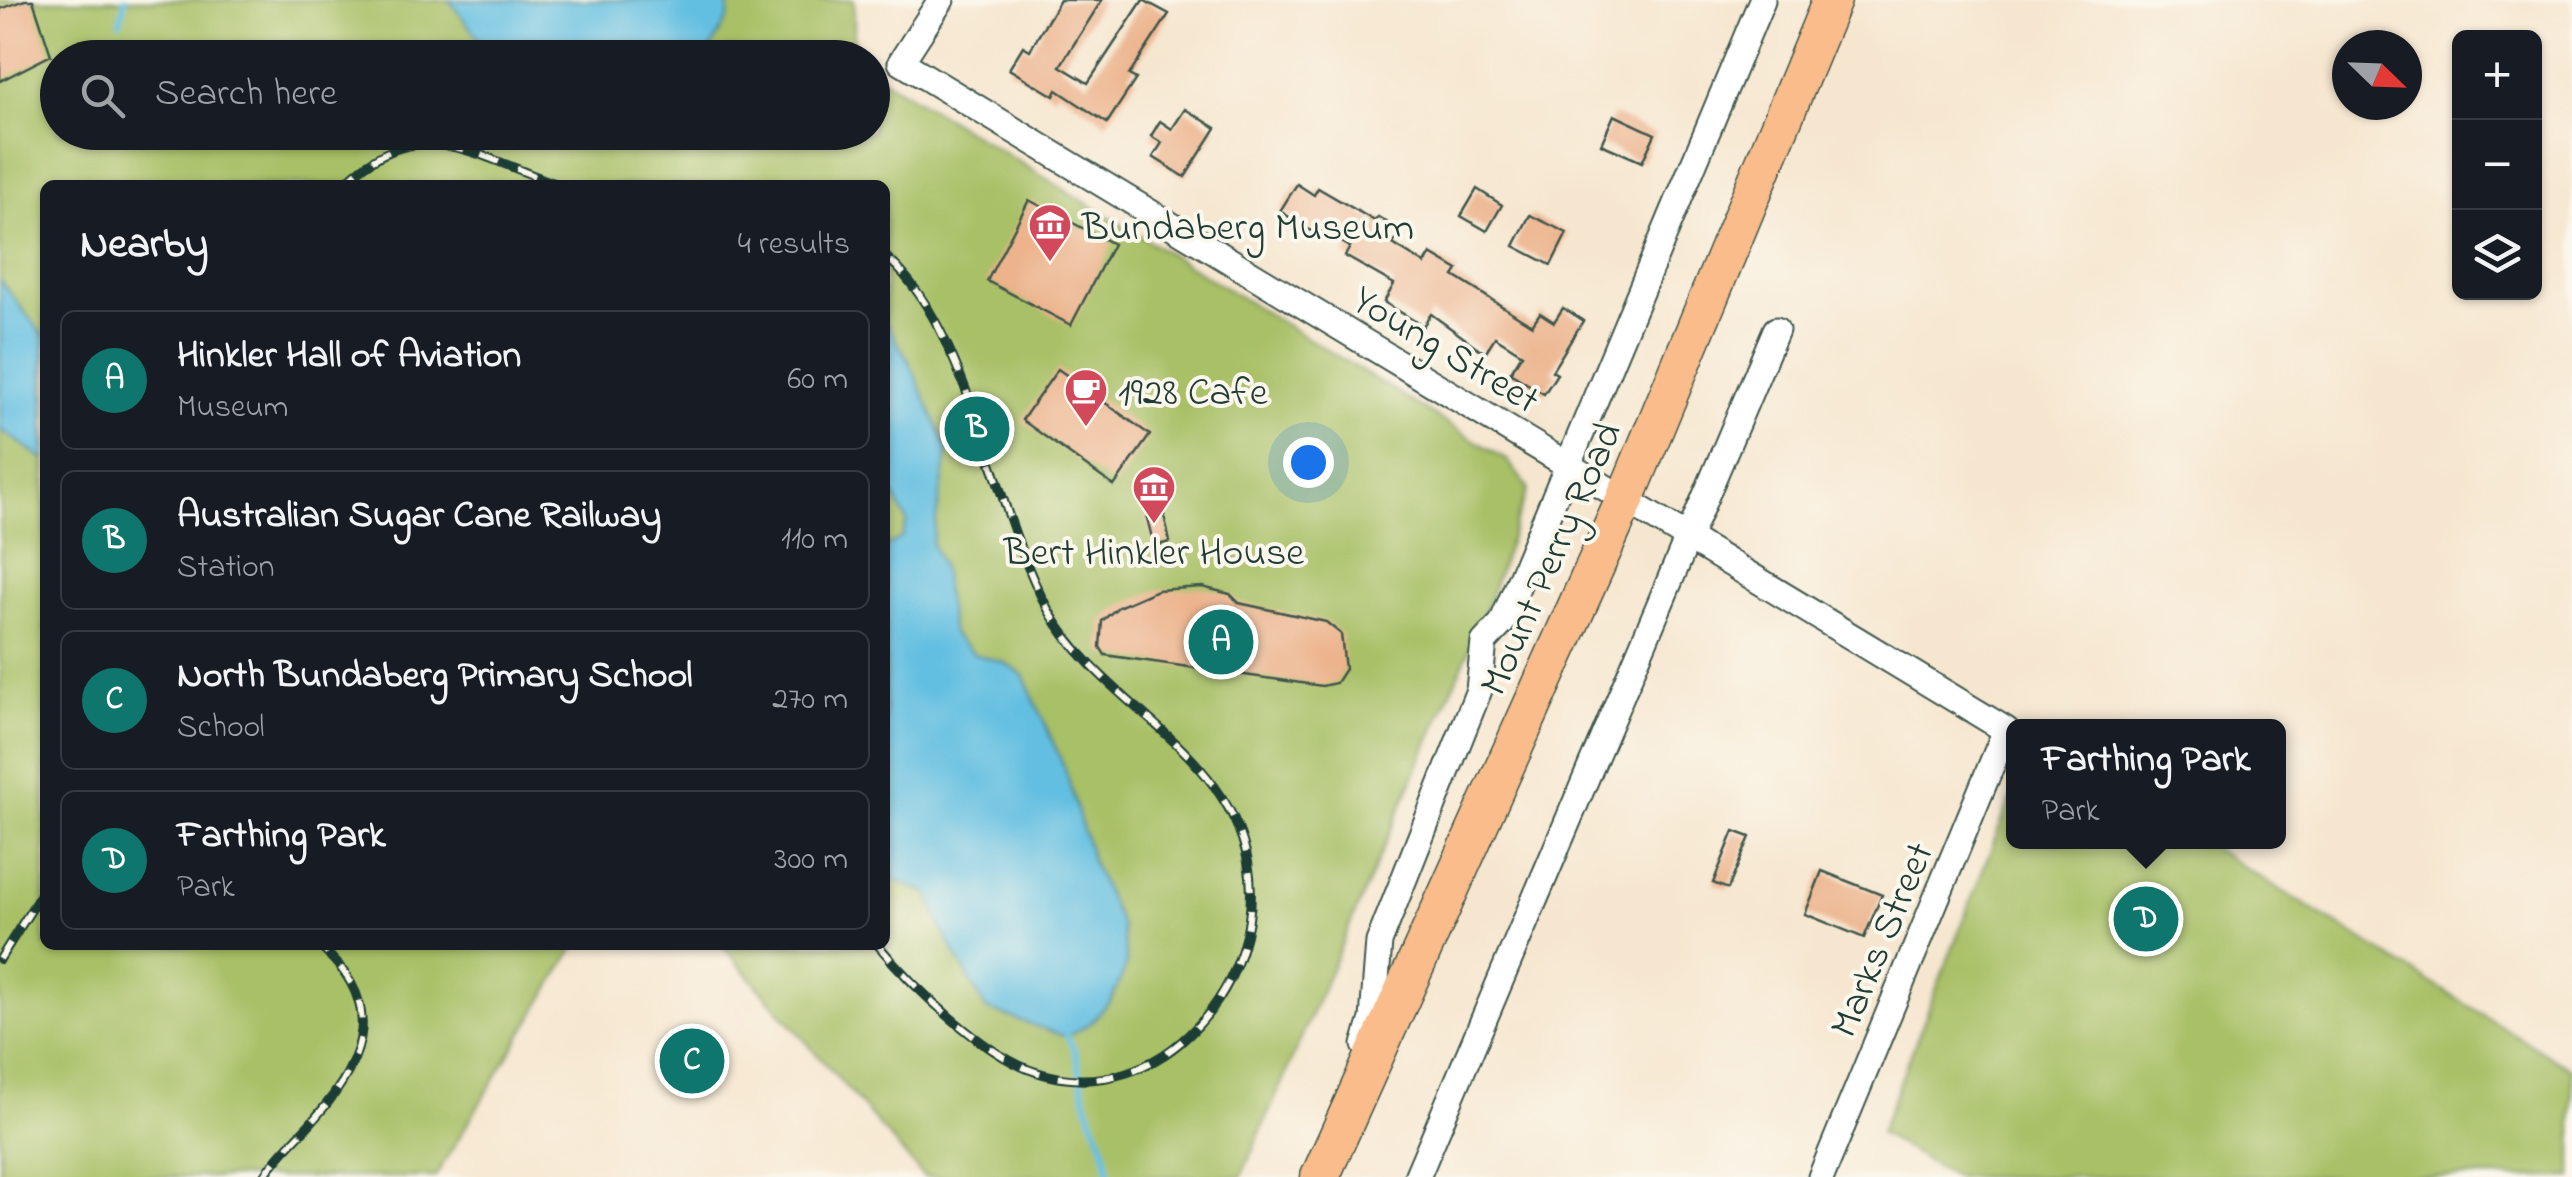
<!DOCTYPE html>
<html lang="en">
<head>
<meta charset="utf-8">
<style>
	:root { --surface:#171b24; --page:#20242c; --text:#f1f3f6; --muted:#9ea1a6; --line:#363941; --accent:#0f766e }
	body { margin:0; font-family:"Indie Flower",sans-serif; background:var(--page); color:var(--text) }
	.controls { position:absolute; right:30px; top:30px; display:grid; overflow:hidden; border-radius:15px; box-shadow:0 2px 8px #0004 }
	.controls button { width:90px; height:90px; display:grid; place-items:center; padding:0; border:0; border-bottom:2px solid var(--line); background:var(--surface); color:var(--text); font:50px sans-serif }
	.compass { position:absolute; left:2332px; top:30px; width:90px; height:90px; border-radius:50%; background:var(--surface); box-shadow:0 2px 8px #0004; rotate:113deg }
	.you { position:absolute; left:1308px; top:462px; width:35px; height:35px; margin:-25px; border:8px solid #fff; border-radius:50%; background:#1a73e8; box-shadow:0 0 0 15px #1a73e833 }
	.badge { display:grid; place-items:center; width:65px; height:65px; border-radius:50%; background:var(--accent); color:#fff; font-size:32px; font-weight:700 }
	.pin { position:absolute; translate:-50% -50%; border:5px solid #fff; box-shadow:0 2px 10px #0006 }
	.popup { position:absolute; left:2006px; top:719px; width:280px; height:130px; box-sizing:border-box; display:grid; place-content:center; border-radius:15px; background:var(--surface); filter:drop-shadow(0 2px 8px #0005); font-size:32px; white-space:nowrap; color:var(--muted) }
	.popup b { font-size:38px; color:var(--text) }
	.popup::after { content:''; position:absolute; left:50%; top:100%; margin-left:-20px; border:20px solid transparent; border-top-color:var(--surface) }
	.list { margin:0; padding:0; list-style:none }
	h2 { display:flex; justify-content:space-between; align-items:center; height:130px; margin:0; padding:0 40px; font-size:42px }
	h2 small { font-size:32px; font-weight:400; color:var(--muted) }
	.list li { display:grid; grid-template-columns:65px 1fr auto; gap:30px; align-items:center; box-sizing:border-box; height:140px; margin:0 20px 20px; padding:0 20px; border:2px solid var(--line); border-radius:15px }
	.list b { display:block; font-size:38px; white-space:nowrap }
	.list p { margin:0; font-size:32px; white-space:nowrap; color:var(--muted) }
	.list em { font-size:32px; font-style:normal; color:var(--muted) }
	.icon { flex:none; width:55px; height:55px; fill:none; stroke:currentColor; stroke-width:2; stroke-linecap:round; stroke-linejoin:round }
	.map { position:relative; flex:none; width:2572px; height:1177px; overflow:hidden }
	.search { position:absolute; background:var(--surface); box-shadow:0 2px 8px #0004; left:40px; top:40px; width:850px; height:110px; display:flex; align-items:center; gap:25px; box-sizing:border-box; padding:0 35px; border-radius:55px; color:var(--muted); font-size:38px }
	.panel { position:absolute; background:var(--surface); box-shadow:0 2px 8px #0004; left:40px; top:180px; width:850px; height:770px; border-radius:15px }
	.map>svg:first-child { display:block }
</style>
</head>
<body>
<div class="map">
<svg width="2572" height="1177" viewBox="0 0 2572 1177">
	<rect width="100%" height="100%" fill="#fbf7ec"/>
	<filter id="ink" filterUnits="userSpaceOnUse"><feTurbulence type="fractalNoise" baseFrequency=".01" numOctaves="2"/><feDisplacementMap in="SourceGraphic" scale="20" xChannelSelector="R" yChannelSelector="G"/><feConvolveMatrix kernelMatrix="1 2 1 2 8 2 1 2 1" color-interpolation-filters="sRGB"/></filter>
	<filter id="wash" filterUnits="userSpaceOnUse"><feTurbulence type="fractalNoise" baseFrequency=".0048" numOctaves="4" result="noise"/><feDisplacementMap in="SourceGraphic" scale="40" xChannelSelector="R" yChannelSelector="G"/><feGaussianBlur stdDeviation="2.25" result="paint"/><feColorMatrix in="noise" values="0 0 0 0 0 0 0 0 0 0 0 0 0 0 0 0 0 1.4 0 .05"/><feComposite in="paint" operator="in"/></filter>
	<g filter="url(#wash)">
		<rect width="100%" height="100%" fill="#f6e6cf"/>
		<g fill="#a8c066" stroke="#647e4d" stroke-width="2.5">
			<path d="M0 0H854V57L58 58V132H872L873 73 1507 460 1528 488 1483 617 1241 1177H924L722 945H885V185H45V945H576L435 1177H0Z"/>
			<path d="M2013 793 2014 842H2203L2572 1070V1177H1954L1880 1133Z"/>
		</g>
		<g fill="#64bfe1" stroke="#427e8a" stroke-width="2.5">
			<path d="M449 0H729L728 18 706 57 493 58Z"/>
			<path d="M0 280 45 338V460L0 429Z"/>
			<path d="M885 321 909 361 948 450 932 544 941 563 952 634 974 654 1005 663 1023 675 1065 769 1093 864 1121 925 1127 964 1112 999 1090 1023 1067 1037 986 1009 942 930 928 893 894 880 885 870V548L902 537 907 521 885 480Z"/>
		</g>
		<g fill="none" stroke-linecap="round" stroke-linejoin="round">
			<g stroke="#64bfe1" stroke-width="6">
				<path d="M120 22 125 0"/>
				<path d="M1067 1037C1080 1055 1079 1078 1086 1099 1095 1133 1106 1137 1109 1177"/>
			</g>
		</g>
		<g id="blocks">
			<g fill="#ecb38c">
				<path d="M25 0H33L51 55 0 81V9Z"/>
				<path d="M1060 0H1102L1060 66 1088 83 1143 0 1169 14 1129 75 1136 79 1107 123 1057 90 1054 96 1009 69 1023 46 1030 50Z"/>
				<path d="M1185 109 1216 128 1185 177 1153 157 1162 143 1151 136 1160 121 1172 129Z"/>
				<path d="M1614 115 1655 134 1642 162 1601 144Z"/>
				<path d="M1297 184 1314 195 1318 188 1375 221 1378 217 1401 231 1393 244 1425 264 1431 254 1458 270 1454 276 1532 325 1540 313 1554 322 1563 308 1583 321 1552 371 1557 374 1544 394 1510 373 1522 354 1495 337 1485 353 1431 314 1423 326 1384 302 1394 284 1345 256 1350 247 1316 227 1313 232 1280 211Z"/>
				<path d="M1477 189 1502 205 1487 231 1461 216Z"/>
				<path d="M1029 200 1113 244 1071 325 987 281Z"/>
				<path d="M1530 215 1567 233 1551 265 1514 246Z"/>
				<path d="M1058 369 1150 435 1114 486 1022 420Z"/>
				<path d="M1164 514 1170 542 1154 546 1147 518Z"/>
				<path d="M1202 587 1230 594 1239 603 1326 622 1341 634 1345 669 1336 683 1322 686 1105 655 1100 647 1102 621 1118 607 1157 590Z"/>
				<path d="M1734 831 1750 837 1728 889 1713 883Z"/>
				<path d="M1822 871 1882 895 1864 938 1805 914Z"/>
			</g>
		</g>
	</g>
	<g filter="url(#ink)">
		<use href="#blocks" fill-opacity="0" stroke="#3f564b" stroke-width="2.5"/>
		<g fill="none" stroke-linecap="round" stroke-linejoin="round">
			<g stroke="#3f564b" stroke-width="29">
				<g id="street">
					<path d="M941 0 901 62 2006 730 1821 1177"/>
					<path d="M1365 1045 1373 1019 1379 942 1479 690 1484 642 1502 623 1762 0"/>
					<path d="M1417 1177 1776 330"/>
				</g>
			</g>
			<g stroke="#3f564b" stroke-width="41">
				<path id="primary" d="M1320 1177 1624 502 1832 0"/>
			</g>
			<use href="#street" stroke="#fff" stroke-width="25"/>
			<use href="#primary" stroke="#f9bc8a" stroke-width="38"/>
			<g stroke="#1f3d34" stroke-width="10">
				<g id="rail">
					<path d="M343 185C418 107 479 159 560 185"/>
					<path d="M878 945C913 987 985 1056 1036 1072 1162 1113 1270 979 1248 862 1227 748 1103 706 1049 611 993 512 969 325 885 256"/>
					<path d="M0 959 45 888"/>
					<path d="M264 1177C277 1155 298 1138 315 1118 368 1058 385 1001 318 945"/>
				</g>
			</g>
			<use href="#rail" stroke="#fbf7ec" stroke-width="6" stroke-dasharray="19" stroke-linecap="butt"/>
		</g>
	</g>
	<defs>
		<g id="museum-pin" transform="scale(2.25)"><path d="M0 17L-7.5 6A9.5 9.5 0 1 1 7.5 6Z" fill="#d1495b" stroke="#fbf7ec"/><path d="M0-6L6-3V-2H-6V-3ZM-5-1h2V3h-2ZM-1-1h2V3h-2ZM3-1h2V3H3ZM-6 4H6V6H-6Z" fill="#fff"/></g>
		<g id="cafe-pin" transform="scale(2.25)"><path d="M0 17L-7.5 6A9.5 9.5 0 1 1 7.5 6Z" fill="#d1495b" stroke="#fbf7ec"/><path d="M-5.5-4.5H6V0H3Q3 3.5 0 3.5H-2.5Q-5.5 3.5-5.5 0ZM3-3.2v2h1.7v-2ZM-6 4.5H4V6H-6Z" fill="#fff"/></g>
	</defs>
	<g fill-rule="evenodd">
		<use href="#museum-pin" x="1050" y="225"/>
		<use href="#cafe-pin" x="1086" y="390"/>
		<use href="#museum-pin" x="1154" y="487"/>
	</g>
	<g text-anchor="middle" stroke-width="8" stroke-linejoin="round" paint-order="stroke">
		<g font-size="40" fill="#1f3d34" stroke="#fbf7ec" text-anchor="start">
			<text x="1082" y="239">Bundaberg Museum</text>
			<text x="1118" y="404">1928 Cafe</text>
			<text x="1154" y="564" text-anchor="middle">Bert Hinkler House</text>
		</g>
		<g font-size="40" fill="#1f3d34" stroke="#fbf7ec">
			<text transform="translate(1447 348) rotate(31)" y="14">Young Street</text>
			<text transform="translate(1549 558) rotate(-66)" y="14">Mount Perry Road</text>
			<text transform="translate(1880 939) rotate(-67)" y="14">Marks Street</text>
		</g>
	</g>
</svg>
<div class="controls">
<button>+</button>
<button>−</button>
<button><svg class="icon" aria-label="layers" viewBox="0 0 24 24"><path d="M12 4l9 5-9 5-9-5zM3 14l9 5 9-5"/></svg></button>
</div>
<svg class="compass" viewBox="-18 -18 36 36"><path d="M0-13l5 13h-10z" fill="#e53935"/><path d="M0 13l5-13h-10z" fill="#9ea1a6"/></svg>
<div class="you"></div>
<div class="pin badge" style="left:1221px;top:642px">A</div>
<div class="pin badge" style="left:977px;top:429px">B</div>
<div class="pin badge" style="left:692px;top:1061px">C</div>
<div class="pin badge" style="left:2146px;top:919px">D</div>
<div class="popup"><b>Farthing Park</b>Park</div>
<div class="search"><svg class="icon" aria-label="search" viewBox="0 0 24 24"><circle cx="10" cy="10" r="6"/><path d="M15 15l6 6"/></svg>Search here</div>
<section class="panel">
<h2>Nearby<small>4 results</small></h2>
<ul class="list">
<li><span class="badge">A</span><div><b>Hinkler Hall of Aviation</b><p>Museum</p></div><em>60 m</em></li>
<li><span class="badge">B</span><div><b>Australian Sugar Cane Railway</b><p>Station</p></div><em>110 m</em></li>
<li><span class="badge">C</span><div><b>North Bundaberg Primary School</b><p>School</p></div><em>270 m</em></li>
<li><span class="badge">D</span><div><b>Farthing Park</b><p>Park</p></div><em>300 m</em></li>
</ul>
</section>
</div>
</body>
</html>
